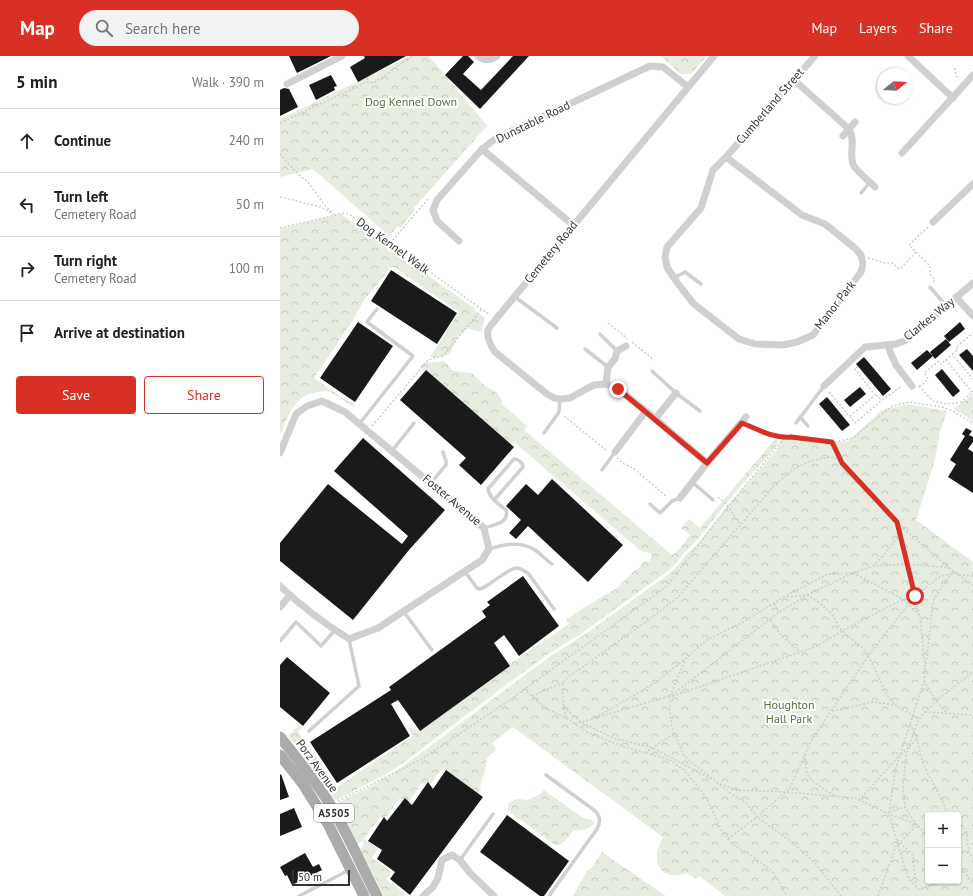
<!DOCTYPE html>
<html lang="en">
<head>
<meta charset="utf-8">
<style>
	:root { --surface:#fff; --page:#f2f2f2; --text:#202124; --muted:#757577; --line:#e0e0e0; --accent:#d93025 }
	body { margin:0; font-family:"PT Sans",sans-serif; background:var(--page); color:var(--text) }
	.controls { position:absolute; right:12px; bottom:12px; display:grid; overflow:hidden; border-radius:4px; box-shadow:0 1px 3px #0004 }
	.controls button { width:36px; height:36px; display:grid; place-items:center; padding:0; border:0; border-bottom:1px solid var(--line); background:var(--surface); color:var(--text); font:20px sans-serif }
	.compass { position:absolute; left:597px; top:12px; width:36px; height:36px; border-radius:50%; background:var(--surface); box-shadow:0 1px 3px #0004; rotate:72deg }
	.scale { position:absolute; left:12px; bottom:10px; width:58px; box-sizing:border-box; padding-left:4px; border:2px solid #333; border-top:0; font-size:11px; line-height:14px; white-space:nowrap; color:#333; -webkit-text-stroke:3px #fff; paint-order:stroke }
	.stop { position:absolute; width:12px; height:12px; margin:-9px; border:3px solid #d93025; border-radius:50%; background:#fff }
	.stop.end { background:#d93025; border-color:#fff; box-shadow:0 1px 4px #0008 }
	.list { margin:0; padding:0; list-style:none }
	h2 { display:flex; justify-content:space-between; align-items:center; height:52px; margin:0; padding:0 16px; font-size:17px }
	h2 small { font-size:13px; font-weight:400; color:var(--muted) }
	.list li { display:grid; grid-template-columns:26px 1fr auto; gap:12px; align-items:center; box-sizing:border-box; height:64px; padding:0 16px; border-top:1px solid var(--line) }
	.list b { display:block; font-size:15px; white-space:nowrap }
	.list p { margin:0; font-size:13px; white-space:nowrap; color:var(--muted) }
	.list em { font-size:13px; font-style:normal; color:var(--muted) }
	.actions { display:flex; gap:8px; padding:12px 16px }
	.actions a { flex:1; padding:9px 0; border:1px solid var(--accent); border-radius:4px; text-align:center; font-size:14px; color:var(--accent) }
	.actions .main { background:var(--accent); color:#fff }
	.icon { flex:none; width:22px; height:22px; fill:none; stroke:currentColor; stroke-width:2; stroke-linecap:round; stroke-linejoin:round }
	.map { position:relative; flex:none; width:693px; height:840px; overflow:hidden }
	header { display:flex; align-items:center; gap:24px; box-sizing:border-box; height:56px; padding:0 20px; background:var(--accent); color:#fff }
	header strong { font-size:19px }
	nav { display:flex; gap:22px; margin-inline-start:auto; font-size:14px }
	.search { width:280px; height:36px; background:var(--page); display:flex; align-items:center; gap:10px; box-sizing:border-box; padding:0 14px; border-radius:22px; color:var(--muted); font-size:15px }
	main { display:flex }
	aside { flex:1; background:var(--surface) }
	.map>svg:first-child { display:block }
</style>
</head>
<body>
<header>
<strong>Map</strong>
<div class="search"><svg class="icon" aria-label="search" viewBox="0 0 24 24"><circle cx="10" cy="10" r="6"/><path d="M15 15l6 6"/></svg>Search here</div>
<nav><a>Map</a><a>Layers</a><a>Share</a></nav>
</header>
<main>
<aside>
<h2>5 min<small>Walk · 390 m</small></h2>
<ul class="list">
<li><svg class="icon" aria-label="ahead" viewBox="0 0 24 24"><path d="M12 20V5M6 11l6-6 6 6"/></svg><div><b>Continue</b></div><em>240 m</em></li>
<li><svg class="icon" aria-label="left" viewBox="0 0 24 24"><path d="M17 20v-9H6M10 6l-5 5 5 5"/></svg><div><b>Turn left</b><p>Cemetery Road</p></div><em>50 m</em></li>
<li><svg class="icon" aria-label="right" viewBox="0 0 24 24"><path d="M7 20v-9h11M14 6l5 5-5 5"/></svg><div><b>Turn right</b><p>Cemetery Road</p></div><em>100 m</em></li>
<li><svg class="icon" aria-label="arrive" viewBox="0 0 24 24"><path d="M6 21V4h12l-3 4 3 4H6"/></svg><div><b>Arrive at destination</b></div></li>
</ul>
<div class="actions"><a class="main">Save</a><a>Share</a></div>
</aside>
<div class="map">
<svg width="693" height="840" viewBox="0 0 693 840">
	<defs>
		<pattern id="forest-crowns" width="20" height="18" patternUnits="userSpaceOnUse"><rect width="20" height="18" fill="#e6ecdf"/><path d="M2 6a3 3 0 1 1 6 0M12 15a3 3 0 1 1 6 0" fill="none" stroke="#c6cbc0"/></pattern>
	</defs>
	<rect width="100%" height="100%" fill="#fff"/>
	<g fill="url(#forest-crowns)" fill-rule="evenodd">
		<path d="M131 0H149L208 71H206L134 152 135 154 120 172 118 170 109 180 33 113 0 121V63Z"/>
		<path d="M381 0H427L411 18H400Z"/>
		<path d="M61 158 194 252 195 255 205 262 201 276 186 272 177 282 169 299 156 301H150L179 256 112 210 87 241H86L73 264 34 322 69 346 70 345 75 349 73 351C66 346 58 339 49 336 46 335 41 335 37 336 14 339 8 361 0 379V173Z"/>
		<path d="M164 305 173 315 192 317 205 330 216 336 223 345 221 347 222 348 247 370 244 374 392 499 399 494 410 479 401 472 409 463 420 472 495 383 498 384 497 389 494 393 452 440 417 484 405 496 396 507 388 515 302 577 270 597 227 628 119 710 104 719 55 745 30 707 8 680 19 669 22 672 18 675 32 702 36 700 57 731 133 680 128 672H135L137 675 234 605 236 604 289 568 286 564 305 551 337 532 356 513 357 514 365 505 368 506 371 503 372 499 370 497 361 495 234 386 230 390 139 310 145 307Z"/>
		<path d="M693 338V365L674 353Z"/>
		<path d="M628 348 667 355 660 376 655 404 636 464 693 506V840H445L419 820 416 823 406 817C391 823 376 817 377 799 377 792 381 787 383 781L233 671 212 687 216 693 207 702 205 715 200 729 201 734 198 738H197L162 713 148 731 142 727 128 747 120 742 104 764 100 761 84 783 98 793 92 802 112 816 106 823 125 837 124 840H104L80 793 84 789 82 785 77 788 56 748 106 722 121 712 229 631 272 599 304 579 390 517 398 509 407 498 419 486 454 442 496 395 499 390 501 383 512 382 534 386 548 388 568 385 601 355 608 352 621 350ZM648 759H678V825H648Z"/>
		<path d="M264 734 303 762 312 764 315 766C309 774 302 774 293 775 288 781 284 789 275 789L227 754 229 750 227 748 236 743 247 744 253 742 259 739Z"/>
		<path d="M322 796 386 840H293L307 815 312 811Z"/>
	</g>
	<g fill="#1a1a1a">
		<path d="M9 0H51L17 17Z"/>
		<path d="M84 0H126L78 26 70 11 85 2Z"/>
		<path d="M183 0H188L194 6 183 18 201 34 233 0H249L200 53 165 19Z"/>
		<path d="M51 19 57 30 54 31 55 34 36 44 29 29Z"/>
		<path d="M4 32 9 33 18 51 0 60V34Z"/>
		<path d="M111 214 177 257 157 288 91 245Z"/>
		<path d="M78 266 113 290 75 346 40 322Z"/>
		<path d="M680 266 685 273 669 286 664 280Z"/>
		<path d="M666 283 671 289 655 303 650 296Z"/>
		<path d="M687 293 693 300V315L679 299Z"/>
		<path d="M647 294 653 300 637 314 631 307Z"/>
		<path d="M584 301 611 333 603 340 576 308Z"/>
		<path d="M662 313 680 335 673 341 655 319Z"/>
		<path d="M146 314 234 391 201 429 179 409 186 402 120 344Z"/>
		<path d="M580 331 586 338 570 351 564 344Z"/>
		<path d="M547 341 570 369 562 375 539 348Z"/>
		<path d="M686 372 692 375 689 379 693 381V386L688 393 693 396V437L668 421 676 408 670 404 685 380 682 378Z"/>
		<path d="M83 382 165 454 129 494 73 564 0 505V487L48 428 122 488 128 480 54 415Z"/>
		<path d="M272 423 343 489 308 526 248 470 236 483 229 477 241 464 226 450 246 428 258 439Z"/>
		<path d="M243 520 279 570 239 600 224 579 214 587 230 610 140 675 118 644 111 648 130 680 57 727 30 686 111 634 109 631 206 561 202 555 210 549 207 546Z"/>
		<path d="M7 601 50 637 23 670 0 651V609Z"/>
		<path d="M166 714 203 741 130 839 110 823 115 816 97 803 102 794 88 785 104 761 107 765 125 742 132 749 148 726 153 733Z"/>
		<path d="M1 718 9 741 0 744V719Z"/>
		<path d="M14 752 22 771 0 780V758Z"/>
		<path d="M227 759 289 805 264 840H260L200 796Z"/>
		<path d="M25 797 33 811 39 808 42 814 12 829 7 819 5 820 0 811Z"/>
	</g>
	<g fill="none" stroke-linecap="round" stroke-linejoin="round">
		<g stroke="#cdcdcd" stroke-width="1.5" stroke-dasharray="2 2" stroke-linecap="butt">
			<path d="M675 12 676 20 679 23"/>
			<path d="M0 67 87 26 94 27 132 0"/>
			<path d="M0 98 17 117 27 125 44 148 52 157"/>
			<path d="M0 141 41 151 55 159"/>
			<path d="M0 172 60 158 65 157 69 158 210 259"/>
			<path d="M110 187 149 142"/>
			<path d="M636 196 650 210V218L655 224 653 226"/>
			<path d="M588 202 605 207H612L620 213 636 196 629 189 648 171"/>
			<path d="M328 267 348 283"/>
			<path d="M352 286 374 304"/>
			<path d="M672 298 678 294 676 291 693 277"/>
			<path d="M666 304 672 298 693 323"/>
			<path d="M639 330 642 329 648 323 644 317 659 305 661 308 666 304 692 336"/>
			<path d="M639 330 653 345 667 348 681 346 693 335"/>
			<path d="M549 336 575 367 602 344"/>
			<path d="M596 339 602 344 622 330"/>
			<path d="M284 360 327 395"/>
			<path d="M570 360 595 339 574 312"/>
			<path d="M92 370 148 304 163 300 201 254"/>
			<path d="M469 370C483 375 496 382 511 381L552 387 573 382 612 350 629 346 662 351 671 354 693 367"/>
			<path d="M552 387 562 407 622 471 674 516 693 529"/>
			<path d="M337 402 344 408 353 412 387 441"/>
			<path d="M438 441 448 450 460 469"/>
			<path d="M617 468 639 559"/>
			<path d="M593 510C603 500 614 489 619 475"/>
			<path d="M679 519 693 520"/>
			<path d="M507 541 527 539 537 545 551 557 562 575 584 593 593 609 607 639 615 649 639 663"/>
			<path d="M494 548 499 556"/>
			<path d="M491 564C496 577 511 587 520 596"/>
			<path d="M646 608 649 583 652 552 654 543 671 518 674 516"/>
			<path d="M645 612 644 625 615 715 609 758 626 816 631 826 640 834 662 825"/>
			<path d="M644 625 656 645 667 657"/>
			<path d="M244 633 265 652 286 662 307 676 344 691 388 703 404 714 416 728 427 743 440 771 448 783 455 790 477 803 493 816 507 840"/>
			<path d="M392 639 498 557 527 539 573 517 593 510 627 508 671 512"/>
			<path d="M252 640 283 627"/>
			<path d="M390 640 406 602 427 584 463 566 509 538 548 518 573 517 623 543"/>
			<path d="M284 651 301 666 333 682 373 692 433 724"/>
			<path d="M552 655 593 646 615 649"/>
			<path d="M645 656 693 659"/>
			<path d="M286 662C283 650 282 639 283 627L287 622 370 563 398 541 493 431 513 413 531 405 550 401 556 402 560 405"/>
			<path d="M315 662 375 627 405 603"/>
			<path d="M295 668 389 640"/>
			<path d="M630 668 637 682 640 698 644 710 662 744 668 759"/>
			<path d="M365 697 395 677"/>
			<path d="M525 699C525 706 526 715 529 721 533 727 549 736 555 740"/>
			<path d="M621 699 637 683"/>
			<path d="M440 728 457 734 506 736 575 742 609 758 636 768"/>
			<path d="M579 744 618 701"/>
			<path d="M58 745 142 703 224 648 387 530 447 452 505 381"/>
			<path d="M609 756 625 751"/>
			<path d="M678 767 686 773 689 797 693 803"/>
			<path d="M648 780 636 768 625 751 623 730 626 700 636 670 639 663 645 656 656 645 693 616"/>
			<path d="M448 783 477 761 510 732 531 685 588 600 635 540 661 520 671 518"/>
			<path d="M617 784 633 799 636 831"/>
			<path d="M618 789 637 769"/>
			<path d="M678 805 693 829"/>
			<path d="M678 818 685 815"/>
			<path d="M561 840 534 806 513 787 477 761 466 747 450 737 404 700 392 672 390 657V641L535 591 562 575 623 543 640 560 645 611"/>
			<path d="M598 840 617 787"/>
		</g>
		<g stroke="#d0d0d0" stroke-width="3.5">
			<path d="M581 137 590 126"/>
			<path d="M394 222 405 216 421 228"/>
			<path d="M650 231 666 250"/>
			<path d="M235 241 277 272"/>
			<path d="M320 278 337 295"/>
			<path d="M305 293 328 311"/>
			<path d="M372 315 396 337 420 355"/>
			<path d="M520 361 528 370"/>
			<path d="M80 367 133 300 87 266 97 253"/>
			<path d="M516 367 544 330"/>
			<path d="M264 377 279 356 280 343"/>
			<path d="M112 395 134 367"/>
			<path d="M322 414 335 396"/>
			<path d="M412 426 433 444"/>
			<path d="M151 427 166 409V405L163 396"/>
			<path d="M370 448 380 457 392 445 400 442"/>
			<path d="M204 472C213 469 230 467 226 454 220 449 209 442 208 433L233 404 234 403C238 403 243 407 243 411L215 443"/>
			<path d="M209 493C224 488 242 485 255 494 261 498 266 504 272 508"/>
			<path d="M185 516 197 532 200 533 203 532C210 528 230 512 236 512 241 512 244 515 248 517L274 553"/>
			<path d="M124 556 152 594"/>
			<path d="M0 585 16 566 41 590 55 574"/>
			<path d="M29 675 79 630 69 583"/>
			<path d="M266 719 314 754C321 760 321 766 317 773L271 837 270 840"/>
			<path d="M180 804 213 758"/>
			<path d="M19 840 69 814"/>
		</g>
		<g stroke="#d0d0d0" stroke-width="7">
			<path d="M198 0C204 5 211 4 217 0"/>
			<path d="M628 0 673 42"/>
			<path d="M514 24 569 73C576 85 569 96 573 108 575 114 590 126 595 131"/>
			<path d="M7 28 62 0"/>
			<path d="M563 80 575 66"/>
			<path d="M202 93 293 169"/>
			<path d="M622 97 693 19"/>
			<path d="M446 101 522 159 545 168 576 193 581 199 583 208 581 216 533 279 517 286 503 289 475 288 459 283 414 248 402 233 394 222 387 211 385 201 387 191 421 152 433 114 446 101 535 0"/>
			<path d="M653 166 693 128"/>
			<path d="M179 185 157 165 153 154 157 144 202 93 215 83 370 10 383 11 408 31"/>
			<path d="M676 241 693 260"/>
			<path d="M608 289 611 298 616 309 632 330"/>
			<path d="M326 328 328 311 335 303 337 295 346 290"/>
			<path d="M544 330 585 291 616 288 624 285 630 281 693 227"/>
			<path d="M375 363 396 337"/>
			<path d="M335 396 366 355"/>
			<path d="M0 397 16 358 27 350 42 345 65 356 204 472 209 493 202 504 98 572 69 583C45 568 21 550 0 530"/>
			<path d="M427 407 366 355 338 333 332 330 326 328 314 329 308 332 290 342 280 343 274 342 267 338 215 296C211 290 206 282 208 274 209 271 214 266 216 263L434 0"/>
			<path d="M400 442 427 407 466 361"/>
			<path d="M0 551 10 539"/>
			<path d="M143 840 153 831 158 822 162 804 172 799 180 804 190 817 214 840"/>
		</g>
		<g stroke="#ababab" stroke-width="11">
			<path d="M0 681C16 701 32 721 46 742 66 773 80 807 97 840"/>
			<path d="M0 699 23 728 48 768 84 840"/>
		</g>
	</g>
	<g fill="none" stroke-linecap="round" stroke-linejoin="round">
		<path stroke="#d93025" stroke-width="5" d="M338 333 427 407 462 367C477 373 494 383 511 381L552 386 562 407 617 466 635 540"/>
	</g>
	<g text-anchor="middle" stroke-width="4" stroke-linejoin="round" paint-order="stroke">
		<rect fill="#fff" stroke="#707070" stroke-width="1" x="34" y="748" width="40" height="18" rx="3"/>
		<g font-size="11" font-weight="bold" fill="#333">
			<text x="54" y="761">A5505</text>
		</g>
		<g font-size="12" fill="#56703f" stroke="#fff">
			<text x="131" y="50">Dog Kennel Down</text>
			<text x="509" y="653">Houghton<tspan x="509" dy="14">Hall Park</tspan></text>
		</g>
		<g font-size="12" fill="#333" stroke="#fff">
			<text transform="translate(490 50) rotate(-49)" y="4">Cumberland Street</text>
			<text transform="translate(253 66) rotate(-26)" y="4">Dunstable Road</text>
			<text transform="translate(113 190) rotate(36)" y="4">Dog Kennel Walk</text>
			<text transform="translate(271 196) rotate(-51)" y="4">Cemetery Road</text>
			<text transform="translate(555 249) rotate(-52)" y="4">Manor Park</text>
			<text transform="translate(649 263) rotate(-39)" y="4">Clarkes Way</text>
			<text transform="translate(172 444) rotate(40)" y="4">Foster Avenue</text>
			<text transform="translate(37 710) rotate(54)" y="4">Porz Avenue</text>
		</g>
	</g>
</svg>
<div class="controls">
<button>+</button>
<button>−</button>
</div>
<svg class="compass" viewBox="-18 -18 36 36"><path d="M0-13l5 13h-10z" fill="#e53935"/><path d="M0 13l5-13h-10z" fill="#757577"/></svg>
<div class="scale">50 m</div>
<div class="stop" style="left:635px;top:540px"></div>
<div class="stop end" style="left:338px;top:333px"></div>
</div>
</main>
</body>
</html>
